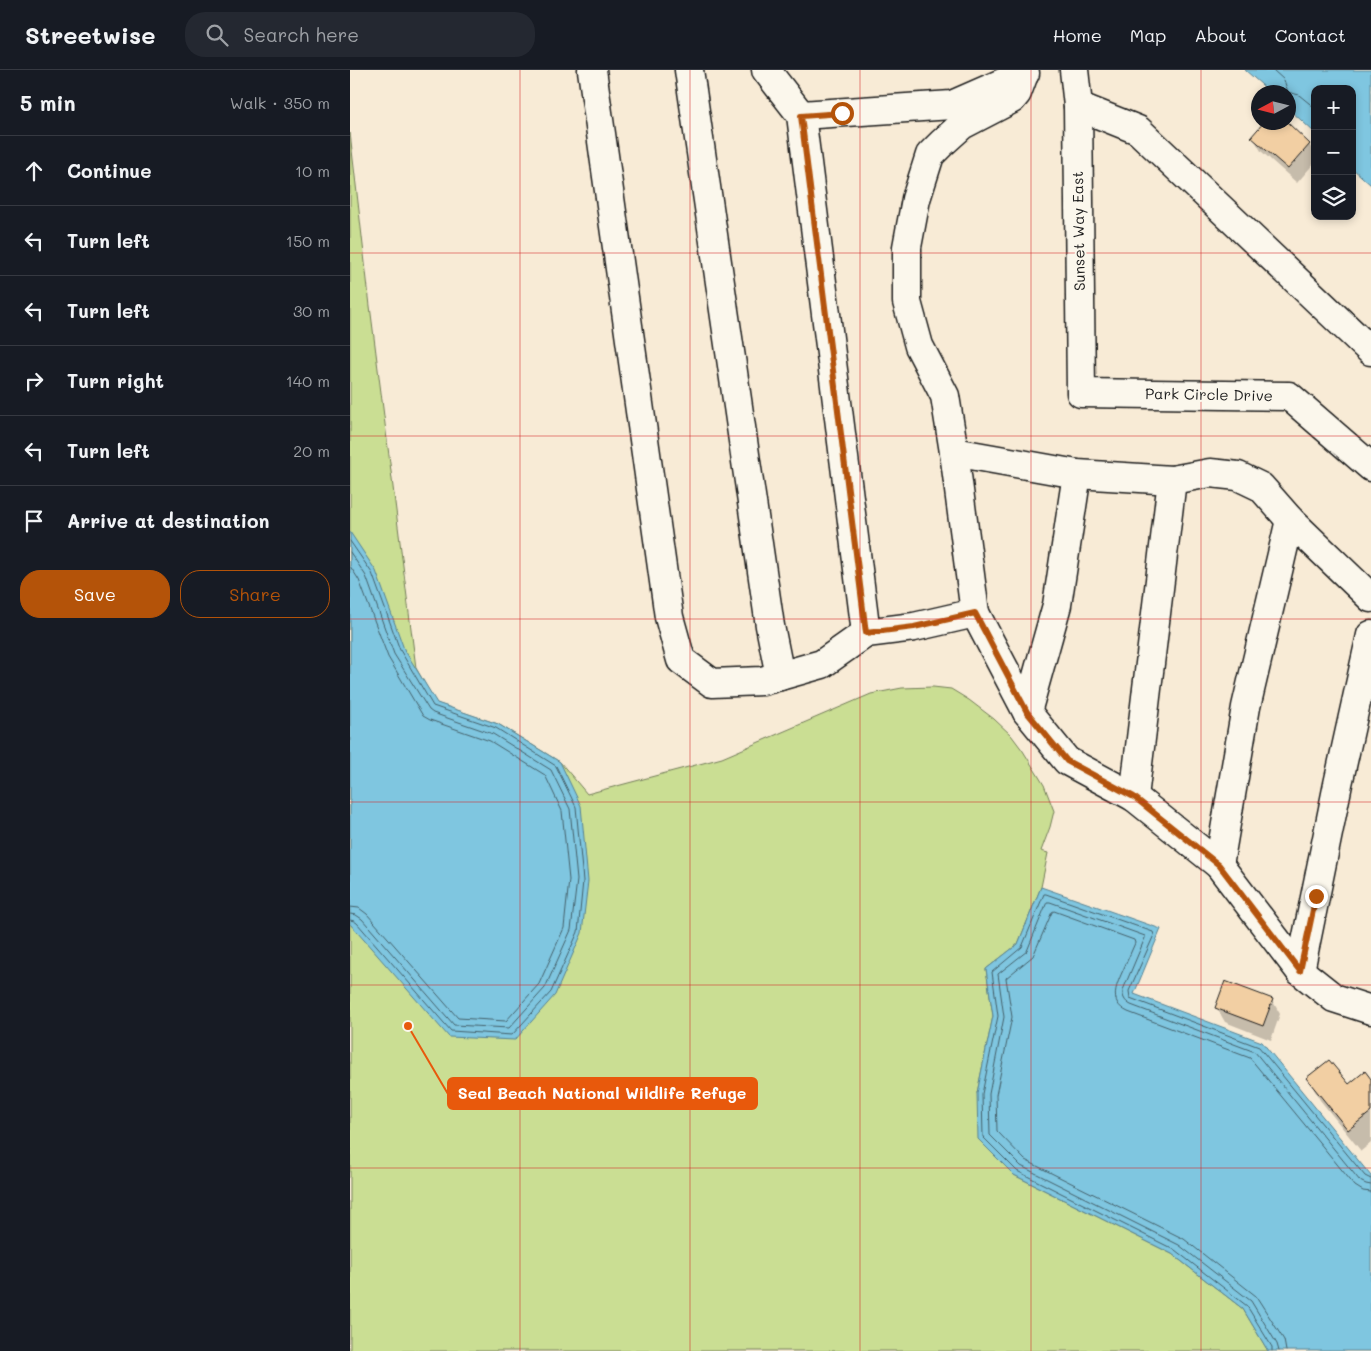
<!DOCTYPE html>
<html lang="en">
<head>
<meta charset="utf-8">
<style>
	:root { --surface:#171b24; --page:#242831; --text:#f1f3f6; --muted:#9ea1a6; --line:#363941; --accent:#b45309 }
	body { margin:0; font-family:Mali,sans-serif; background:var(--page); color:var(--text) }
	.controls { position:absolute; right:15px; top:15px; display:grid; overflow:hidden; border-radius:10px; box-shadow:0 2px 8px #0003 }
	.controls button { width:45px; height:45px; display:grid; place-items:center; padding:0; border:0; border-bottom:1px solid var(--line); background:var(--surface); color:var(--text); font:25px sans-serif }
	.compass { position:absolute; left:901px; top:15px; width:45px; height:45px; border-radius:50%; background:var(--surface); box-shadow:0 2px 8px #0003; rotate:263deg }
	.stop { position:absolute; width:15px; height:15px; margin:-11px; border:4px solid #b45309; border-radius:50%; background:#fff }
	.stop.end { background:#b45309; border-color:#fff; box-shadow:0 1px 5px #0008 }
	.list { margin:0; padding:0; list-style:none }
	h2 { display:flex; justify-content:space-between; align-items:center; height:65px; margin:0; padding:0 20px; font-size:21px }
	h2 small { font-size:16px; font-weight:400; color:var(--muted) }
	.list li { display:grid; grid-template-columns:32px 1fr auto; gap:15px; align-items:center; box-sizing:border-box; height:70px; padding:0 20px; border-top:1px solid var(--line) }
	.list b { display:block; font-size:19px; white-space:nowrap }
	.list em { font-size:16px; font-style:normal; color:var(--muted) }
	.actions { display:flex; gap:10px; padding:15px 20px }
	.actions a { flex:1; padding:11px 0; border:1px solid var(--accent); border-radius:20px; text-align:center; font-size:18px; color:var(--accent) }
	.actions .main { background:var(--accent); color:#fff }
	.icon { flex:none; width:28px; height:28px; fill:none; stroke:currentColor; stroke-width:2; stroke-linecap:round; stroke-linejoin:round }
	.map { position:relative; flex:none; width:1021px; height:1281px; overflow:hidden }
	header { display:flex; align-items:center; gap:30px; box-sizing:border-box; height:70px; padding:0 25px; background:var(--surface); border-bottom:1px solid var(--line) }
	header strong { font-size:24px }
	nav { display:flex; gap:28px; margin-inline-start:auto; font-size:18px }
	.search { width:350px; height:45px; background:var(--page); display:flex; align-items:center; gap:12px; box-sizing:border-box; padding:0 18px; border-radius:20px; color:var(--muted); font-size:19px }
	main { display:flex }
	aside { flex:1; background:var(--surface) }
	.map>svg:first-child { display:block }
</style>
</head>
<body>
<header>
<strong>Streetwise</strong>
<div class="search"><svg class="icon" aria-label="search" viewBox="0 0 24 24"><circle cx="10" cy="10" r="6"/><path d="M15 15l6 6"/></svg>Search here</div>
<nav><a>Home</a><a>Map</a><a>About</a><a>Contact</a></nav>
</header>
<main>
<aside>
<h2>5 min<small>Walk · 350 m</small></h2>
<ul class="list">
<li><svg class="icon" aria-label="ahead" viewBox="0 0 24 24"><path d="M12 20V5M6 11l6-6 6 6"/></svg><div><b>Continue</b></div><em>10 m</em></li>
<li><svg class="icon" aria-label="left" viewBox="0 0 24 24"><path d="M17 20v-9H6M10 6l-5 5 5 5"/></svg><div><b>Turn left</b></div><em>150 m</em></li>
<li><svg class="icon" aria-label="left" viewBox="0 0 24 24"><path d="M17 20v-9H6M10 6l-5 5 5 5"/></svg><div><b>Turn left</b></div><em>30 m</em></li>
<li><svg class="icon" aria-label="right" viewBox="0 0 24 24"><path d="M7 20v-9h11M14 6l5 5-5 5"/></svg><div><b>Turn right</b></div><em>140 m</em></li>
<li><svg class="icon" aria-label="left" viewBox="0 0 24 24"><path d="M17 20v-9H6M10 6l-5 5 5 5"/></svg><div><b>Turn left</b></div><em>20 m</em></li>
<li><svg class="icon" aria-label="arrive" viewBox="0 0 24 24"><path d="M6 21V4h12l-3 4 3 4H6"/></svg><div><b>Arrive at destination</b></div></li>
</ul>
<div class="actions"><a class="main">Save</a><a>Share</a></div>
</aside>
<div class="map">
<svg width="1021" height="1281" viewBox="0 0 1021 1281">
	<rect width="100%" height="100%" fill="#f8ebd6"/>
	<filter id="ink" filterUnits="userSpaceOnUse"><feTurbulence type="fractalNoise" baseFrequency=".02" numOctaves="2"/><feDisplacementMap in="SourceGraphic" scale="10" xChannelSelector="R" yChannelSelector="G"/><feConvolveMatrix kernelMatrix="1 2 1 2 8 2 1 2 1" color-interpolation-filters="sRGB"/></filter>
	<g filter="url(#ink)">
		<path fill="#cade93" stroke="#737d58" d="M0 63 20 236 66 598 86 633 148 654 210 692 237 724 372 688 521 624 552 618 583 617 601 619 619 630 644 649 661 665 673 681 694 715 704 741 700 757 691 781 698 783 691 817 668 874 636 899 643 946 627 1023 664 1105 822 1184 893 1239 918 1281H0Z"/>
		<g fill="#7fc6e0" stroke="#578292">
			<path d="M895 0H1021V115L1002 98V19H965V63L939 39 938 22H920Z"/>
			<path d="M0 462 26 501 54 579 87 633 148 654 210 692 231 736 238 811 232 863 205 925 165 970 99 967 0 854Z"/>
			<path d="M691 817 811 859 784 924 912 972 1021 1106V1281H918L893 1239 822 1184 664 1105 628 1069 627 1023 643 946 636 899 668 874Z"/>
		</g>
		<g fill="#0003">
			<path d="M903 67 959 74 965 84V92L947 113 911 81Z"/>
			<path d="M922 930 930 944 921 970 875 952 867 938Z"/>
			<path d="M958 1008 998 1016 1021 1011V1073L1011 1081 970 1030Z"/>
		</g>
		<g fill="none" stroke-linecap="round" stroke-linejoin="round">
			<g stroke="#44606a" stroke-width="1">
				<path d="M923 0 934 10 938 22 949 25 965 38"/>
				<path d="M0 471 22 503 50 580 83 636 146 658 206 696 226 737 233 811 228 862 201 922 162 965 101 961 7 853 4 851 0 850"/>
				<path d="M0 482 16 506 44 584 79 640 83 643 143 664 201 700 220 739 227 810 221 860 195 918 159 958 104 955 12 849 6 845 0 844"/>
				<path d="M0 496 9 510 38 587 73 646 80 650 140 671 195 705 212 741 219 810 214 858 189 914 156 951 108 948 17 844 9 838 0 837"/>
				<path d="M922 1281V1277L897 1236 825 1180 667 1101 633 1067 632 1024 648 946 642 902 672 877 694 824H696L803 862 804 865 779 921 780 928 909 977 1015 1106 1021 1109"/>
				<path d="M929 1281 927 1274 901 1231 829 1175 671 1096 640 1065 639 1024 654 947 648 904 677 881 697 832H700L795 866V868L773 920C772 927 775 932 781 935L905 982 1010 1111 1016 1114 1021 1115"/>
				<path d="M936 1281 934 1270 906 1226 834 1169 675 1090 647 1061 646 1025 662 947 656 908 683 886 702 842 704 841 784 870 785 873C781 881 778 890 774 898 767 914 757 932 778 942L900 988 1005 1116 1013 1121 1021 1122"/>
			</g>
		</g>
		<g fill="#f2cfa3" stroke="#1c1c1c">
			<path d="M914 52H937L960 74 938 99 901 67Z"/>
			<path d="M875 911 923 929 913 956 865 938Z"/>
			<path d="M979 990 999 1014 1015 1001 1021 1009V1042L998 1060 956 1008Z"/>
		</g>
		<g fill="none" stroke-linecap="round" stroke-linejoin="round">
			<g stroke="#1c1c1c" stroke-width="31">
				<g id="minor">
					<path d="M242 0 319 547 331 590 362 613 412 611 472 594 516 563"/>
					<path d="M339 0 420 556 430 606"/>
					<path d="M416 0 451 45 516 563 564 557 625 543 604 382 595 326 569 276 557 232V177L566 129 580 85 592 73 612 55 662 29 667 23 674 4"/>
					<path d="M724 0 728 36 731 323 939 326 1021 397"/>
					<path d="M728 36 788 60 1021 281"/>
					<path d="M451 45 602 35 675 3"/>
					<path d="M604 382 727 404 822 410 860 403 888 406 911 417 940 450 1021 528"/>
					<path d="M625 543 677 642 717 691 784 727 869 795 950 901 984 928 1021 940"/>
					<path d="M677 642 707 535 727 404"/>
					<path d="M784 727 822 410"/>
					<path d="M869 795 896 637 940 450"/>
					<path d="M950 901 988 714 1021 565"/>
				</g>
			</g>
			<use href="#minor" stroke="#fbf7ec" stroke-width="28"/>
		</g>
	</g>
	<g fill="none" stroke-linecap="round" stroke-linejoin="round" filter="url(#ink)">
		<path stroke="#b45309" stroke-width="6" d="M492 43 451 46 516 563 564 557 625 543 677 642 717 691 784 727 869 795 950 901 966 826"/>
	</g>
	<path fill="none" stroke="#d62828" stroke-width="1" stroke-opacity="0.55" d="M170 0V1281M340 0V1281M510 0V1281M681 0V1281M851 0V1281M0 183H1021M0 366H1021M0 549H1021M0 732H1021M0 915H1021M0 1098H1021"/>
	<g text-anchor="middle" stroke-width="4" stroke-linejoin="round" paint-order="stroke">
		<g font-size="15" fill="#1c1c1c" stroke="#fbf7ec">
			<text transform="translate(729 161) rotate(-91)" y="5">Sunset Way East</text>
			<text transform="translate(859 325) rotate(1)" y="5">Park Circle Drive</text>
		</g>
	</g>
	<path fill="none" stroke="#e8590c" stroke-width="2" d="M58 956L98 1024"/>
	<circle fill="#e8590c" stroke="#fbf7ec" stroke-width="2" cx="58" cy="956" r="5"/>
	<rect fill="#e8590c" stroke="#e8590c" stroke-width="2" x="98" y="1008" width="309" height="31" rx="5"/>
	<g font-size="16" text-anchor="middle" font-weight="bold" fill="#fff">
		<text x="252" y="1029">Seal Beach National Wildlife Refuge</text>
	</g>
</svg>
<div class="controls">
<button>+</button>
<button>−</button>
<button><svg class="icon" aria-label="layers" viewBox="0 0 24 24"><path d="M12 4l9 5-9 5-9-5zM3 14l9 5 9-5"/></svg></button>
</div>
<svg class="compass" viewBox="-18 -18 36 36"><path d="M0-13l5 13h-10z" fill="#e53935"/><path d="M0 13l5-13h-10z" fill="#9ea1a6"/></svg>
<div class="stop" style="left:492px;top:43px"></div>
<div class="stop end" style="left:966px;top:826px"></div>
</div>
</main>
</body>
</html>
